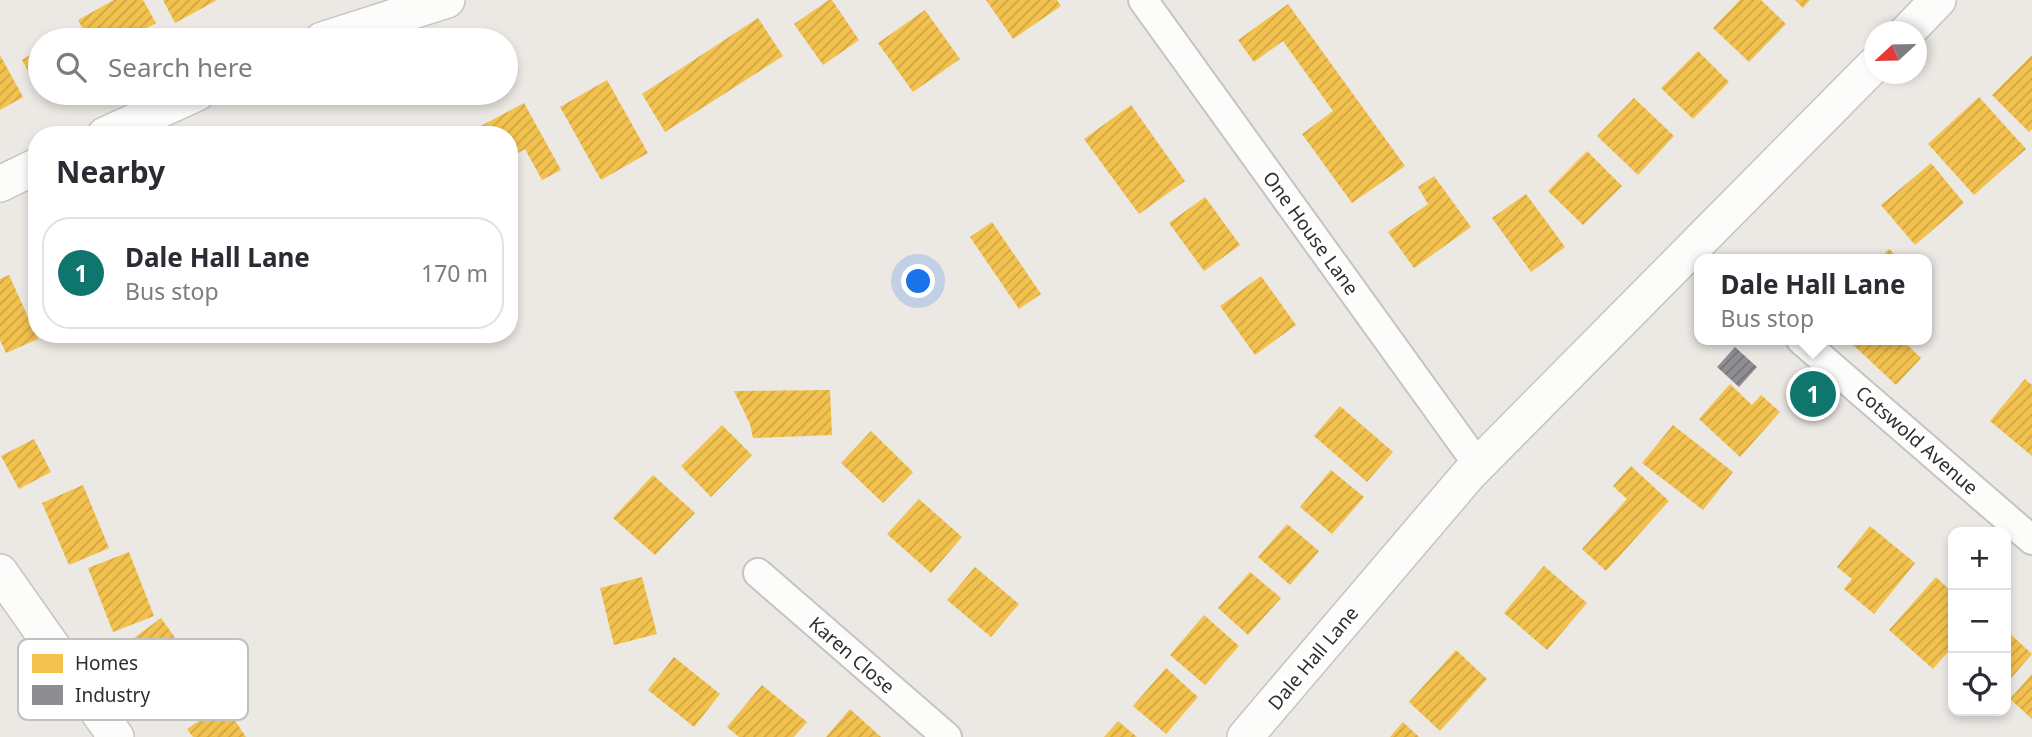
<!DOCTYPE html>
<html lang="en">
<head>
<meta charset="utf-8">
<style>
	:root { --surface:#fff; --page:#f2f2f3; --text:#2b2b33; --muted:#7c7c81; --line:#e1e1e2; --accent:#0f766e }
	body { margin:0; font-family:"Noto Sans",sans-serif; background:var(--page); color:var(--text) }
	.controls { position:absolute; right:21px; bottom:21px; display:grid; overflow:hidden; border-radius:14px; box-shadow:0 4px 10px #0003 }
	.controls button { width:63px; height:63px; display:grid; place-items:center; padding:0; border:0; border-bottom:2px solid var(--line); background:var(--surface); color:var(--text); font:35px sans-serif }
	.compass { position:absolute; left:1864px; top:21px; width:63px; height:63px; border-radius:50%; background:var(--surface); box-shadow:0 4px 10px #0003; rotate:248deg }
	.you { position:absolute; left:919px; top:282px; width:24px; height:24px; margin:-18px; border:5px solid #fff; border-radius:50%; background:#1a73e8; box-shadow:0 0 0 10px #1a73e833 }
	.badge { display:grid; place-items:center; width:46px; height:46px; border-radius:50%; background:var(--accent); color:#fff; font-size:23px; font-weight:700 }
	.pin { position:absolute; translate:-50% -50%; border:4px solid #fff; box-shadow:0 2px 7px #0006 }
	.popup { position:absolute; left:1694px; top:254px; width:238px; height:91px; box-sizing:border-box; display:grid; place-content:center; border-radius:14px; background:var(--surface); filter:drop-shadow(0 2px 5px #0005); font-size:23px; white-space:nowrap; color:var(--muted) }
	.popup b { font-size:26px; color:var(--text) }
	.popup::after { content:''; position:absolute; left:50%; top:100%; margin-left:-14px; border:14px solid transparent; border-top-color:var(--surface) }
	.list { margin:0; padding:0; list-style:none }
	h2 { display:flex; justify-content:space-between; align-items:center; height:91px; margin:0; padding:0 28px; font-size:30px }
	h2 small { font-size:23px; font-weight:400; color:var(--muted) }
	.list li { display:grid; grid-template-columns:46px 1fr auto; gap:21px; align-items:center; box-sizing:border-box; height:112px; margin:0 14px 14px; padding:0 14px; border:2px solid var(--line); border-radius:28px }
	.list b { display:block; font-size:26px; white-space:nowrap }
	.list p { margin:0; font-size:23px; white-space:nowrap; color:var(--muted) }
	.list em { font-size:23px; font-style:normal; color:var(--muted) }
	.icon { flex:none; width:38px; height:38px; fill:none; stroke:currentColor; stroke-width:2; stroke-linecap:round; stroke-linejoin:round }
	.map { position:relative; flex:none; width:2032px; height:737px; overflow:hidden }
	.search { position:absolute; background:var(--surface); box-shadow:0 4px 10px #0003; left:28px; top:28px; width:490px; height:77px; display:flex; align-items:center; gap:18px; box-sizing:border-box; padding:0 24px; border-radius:38px; color:var(--muted); font-size:26px }
	.panel { position:absolute; background:var(--surface); box-shadow:0 4px 10px #0003; left:28px; top:126px; width:490px; height:217px; border-radius:28px }
	.map>svg:first-child { display:block }
</style>
</head>
<body>
<div class="map">
<svg width="2032" height="737" viewBox="0 0 2032 737">
	<defs>
		<pattern id="homes-hatch" width="6" height="6" patternUnits="userSpaceOnUse" patternTransform="scale(1.75)"><rect width="6" height="6" fill="#f2c14e"/><path d="M-1 1l2-2M0 6l6-6M5 7l2-2" fill="none" stroke="#d0a644"/></pattern>
		<pattern id="industry-hatch" width="6" height="6" patternUnits="userSpaceOnUse" patternTransform="scale(1.75)"><rect width="6" height="6" fill="#8d8d92"/><path d="M-1 1l2-2M0 6l6-6M5 7l2-2" fill="none" stroke="#747478"/></pattern>
	</defs>
	<rect width="100%" height="100%" fill="#ece8e4"/>
	<g fill="url(#homes-hatch)">
		<path d="M114 0H143L156 23 124 40H89L78 20Z"/>
		<path d="M163 0H217L175 23Z"/>
		<path d="M829 0H832L859 40 823 65 794 24Z"/>
		<path d="M986 0H1057L1061 6 1013 39Z"/>
		<path d="M1740 0H1761L1786 24 1749 62 1713 28Z"/>
		<path d="M1795 0H1810L1803 8Z"/>
		<path d="M1288 4 1405 166 1352 203 1302 134 1333 111 1283 41 1254 62 1238 40Z"/>
		<path d="M925 10 960 59 913 92 878 43Z"/>
		<path d="M758 18 783 56 665 132 642 94Z"/>
		<path d="M40 49V92L22 60Z"/>
		<path d="M1698 51 1729 82 1693 119 1661 88Z"/>
		<path d="M0 55 23 97 0 110Z"/>
		<path d="M2032 55V129L2029 132 1992 95Z"/>
		<path d="M607 80 648 153 601 180 560 107Z"/>
		<path d="M1979 97 2026 149 1974 195 1928 144Z"/>
		<path d="M1634 98 1674 136 1638 175 1597 136Z"/>
		<path d="M524 103 561 170 542 180 525 149 509 158V135H464Z"/>
		<path d="M1131 105 1185 181 1139 214 1084 139Z"/>
		<path d="M1587 151 1622 186 1583 225 1548 191Z"/>
		<path d="M1931 163 1964 203 1915 245 1881 205Z"/>
		<path d="M1434 176 1471 227 1414 268 1388 232 1428 204 1418 187Z"/>
		<path d="M1526 194 1565 247 1531 272 1492 218Z"/>
		<path d="M1205 197 1240 245 1204 271 1169 223Z"/>
		<path d="M992 222 1041 294 1019 309 970 237Z"/>
		<path d="M1889 249 1900 259H1879Z"/>
		<path d="M9 275 38 339 6 353 0 340V279Z"/>
		<path d="M1261 276 1296 325 1255 355 1220 306Z"/>
		<path d="M1853 340H1902L1921 358 1896 385 1850 342Z"/>
		<path d="M2025 379 2032 385V456L1990 421Z"/>
		<path d="M1730 384 1752 405 1761 395 1780 412 1740 457 1699 419Z"/>
		<path d="M830 390 832 435 753 438 750 424 734 391Z"/>
		<path d="M1340 406 1393 452 1367 482 1314 436Z"/>
		<path d="M722 425 752 455 711 497 681 466Z"/>
		<path d="M1673 425 1733 472 1703 510 1642 463Z"/>
		<path d="M871 431 913 472 883 503 841 463Z"/>
		<path d="M34 439 51 472 19 489 1 456Z"/>
		<path d="M1631 466 1669 501 1606 571 1582 549 1627 499 1613 486Z"/>
		<path d="M1331 470 1364 497 1332 534 1300 507Z"/>
		<path d="M653 475 695 513 655 555 613 518Z"/>
		<path d="M83 485 109 548 69 565 42 503Z"/>
		<path d="M919 499 962 537 931 573 887 534Z"/>
		<path d="M1287 524 1319 551 1290 585 1258 557Z"/>
		<path d="M1870 526 1915 563 1874 614 1844 589 1852 579 1837 567Z"/>
		<path d="M129 552 154 616 113 632 88 568Z"/>
		<path d="M1544 566 1587 603 1547 650 1504 613Z"/>
		<path d="M975 567 1019 604 991 637 947 600Z"/>
		<path d="M1250 572 1281 598 1248 635 1218 608Z"/>
		<path d="M642 577 657 634 614 645 600 588Z"/>
		<path d="M1936 577 1953 593V646L1933 669 1889 630Z"/>
		<path d="M1204 615 1239 646 1205 685 1170 655Z"/>
		<path d="M161 618 178 642 143 667 126 644Z"/>
		<path d="M2006 630 2032 654 2006 684Z"/>
		<path d="M1456 650 1487 679 1440 731 1409 702Z"/>
		<path d="M190 652 211 682 172 709 151 679Z"/>
		<path d="M674 657 720 694 694 727 648 690Z"/>
		<path d="M1166 668 1198 697 1166 734 1133 706Z"/>
		<path d="M2032 674V719L2010 699Z"/>
		<path d="M762 685 807 722 794 737H739L727 727Z"/>
		<path d="M224 704 246 737H193L187 729Z"/>
		<path d="M850 709 881 737H826Z"/>
		<path d="M1118 721 1137 737H1104Z"/>
		<path d="M1403 722 1419 737H1390Z"/>
	</g>
	<path fill="url(#industry-hatch)" d="M1735 347 1757 367 1739 387 1717 367Z"/>
	<g fill="none" stroke-linecap="round" stroke-linejoin="round">
		<g stroke="#c5c4c5" stroke-width="32">
			<g id="minor">
				<path d="M1143 0 1479 466"/>
				<path d="M1801 340 2032 540"/>
				<path d="M758 573 947 737"/>
			</g>
		</g>
		<g stroke="#c5c4c5" stroke-width="38">
			<g id="tertiary">
				<path d="M1907 32 1938 0"/>
				<path d="M322 40 447 0"/>
				<path d="M105 135 197 93"/>
				<path d="M0 184 37 166"/>
				<path d="M0 572 116 737"/>
				<path d="M1245 737 1469 474 1874 65"/>
			</g>
		</g>
		<use href="#minor" stroke="#fcfcfb" stroke-width="28"/>
		<use href="#tertiary" stroke="#fcfcfb" stroke-width="35"/>
	</g>
	<g text-anchor="middle" stroke-width="7" stroke-linejoin="round" paint-order="stroke">
		<g font-size="19" fill="#2e2e2e" stroke="#fff">
			<text transform="translate(1311 233) rotate(54)" y="7">One House Lane</text>
			<text transform="translate(1917 440) rotate(41)" y="7">Cotswold Avenue</text>
			<text transform="translate(852 655) rotate(41)" y="7">Karen Close</text>
			<text transform="translate(1313 658) rotate(-50)" y="7">Dale Hall Lane</text>
		</g>
	</g>
	<rect x="18" y="639" width="230" height="81" rx="10" fill="#fff" stroke="#c0c0c0" stroke-width="2"/>
	<rect x="32" y="654" width="31" height="19" fill="#f2c14e"/>
	<rect x="32" y="685" width="31" height="20" fill="#8d8d92"/>
	<g font-size="19" fill="#2e2e2e">
		<text x="75" y="670">Homes</text>
		<text x="75" y="702">Industry</text>
	</g>
</svg>
<div class="controls">
<button>+</button>
<button>−</button>
<button><svg class="icon" aria-label="locate" viewBox="0 0 24 24"><circle cx="12" cy="12" r="6"/><path d="M12 2v4M12 18v4M2 12h4M18 12h4"/></svg></button>
</div>
<svg class="compass" viewBox="-18 -18 36 36"><path d="M0-13l5 13h-10z" fill="#e53935"/><path d="M0 13l5-13h-10z" fill="#7c7c81"/></svg>
<div class="you"></div>
<div class="pin badge" style="left:1813px;top:394px">1</div>
<div class="popup"><b>Dale Hall Lane</b>Bus stop</div>
<div class="search"><svg class="icon" aria-label="search" viewBox="0 0 24 24"><circle cx="10" cy="10" r="6"/><path d="M15 15l6 6"/></svg>Search here</div>
<section class="panel">
<h2>Nearby<small></small></h2>
<ul class="list">
<li><span class="badge">1</span><div><b>Dale Hall Lane</b><p>Bus stop</p></div><em>170 m</em></li>
</ul>
</section>
</div>
</body>
</html>
